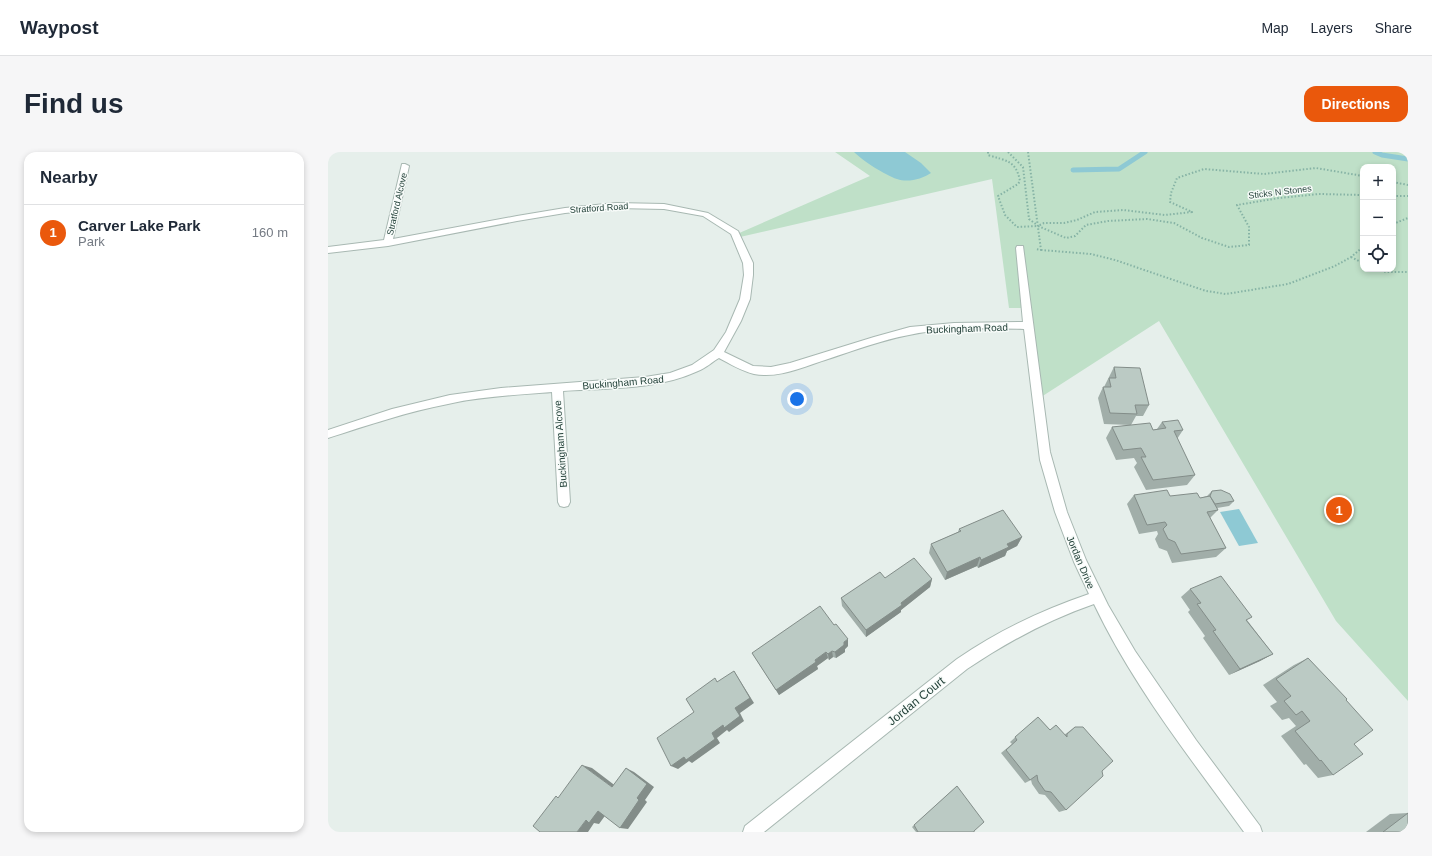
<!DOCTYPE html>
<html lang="en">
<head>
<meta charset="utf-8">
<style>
	:root { --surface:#fff; --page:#f6f6f7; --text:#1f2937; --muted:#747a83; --line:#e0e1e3; --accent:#ea580c }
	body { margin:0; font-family:Helvetica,sans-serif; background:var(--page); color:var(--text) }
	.controls { position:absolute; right:12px; top:12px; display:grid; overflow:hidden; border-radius:8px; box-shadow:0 2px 6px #0003 }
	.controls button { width:36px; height:36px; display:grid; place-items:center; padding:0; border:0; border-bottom:1px solid var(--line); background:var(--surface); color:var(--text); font:20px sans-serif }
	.you { position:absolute; left:469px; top:247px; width:14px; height:14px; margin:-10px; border:3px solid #fff; border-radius:50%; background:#1a73e8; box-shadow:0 0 0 6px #1a73e833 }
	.badge { display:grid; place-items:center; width:26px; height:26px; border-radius:50%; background:var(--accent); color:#fff; font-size:13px; font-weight:700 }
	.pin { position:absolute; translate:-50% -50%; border:2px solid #fff; box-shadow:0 1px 4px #0006 }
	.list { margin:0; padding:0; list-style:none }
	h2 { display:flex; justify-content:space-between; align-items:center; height:52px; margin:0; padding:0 16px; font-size:17px }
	h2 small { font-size:13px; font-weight:400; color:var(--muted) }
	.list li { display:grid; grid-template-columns:26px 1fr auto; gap:12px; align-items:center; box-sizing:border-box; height:56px; padding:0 16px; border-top:1px solid var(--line) }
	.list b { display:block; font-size:15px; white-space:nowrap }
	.list p { margin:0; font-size:13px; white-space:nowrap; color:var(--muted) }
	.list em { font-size:13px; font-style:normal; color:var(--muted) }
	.icon { flex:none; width:22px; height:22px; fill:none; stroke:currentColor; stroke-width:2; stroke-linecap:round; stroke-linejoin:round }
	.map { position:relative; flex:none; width:1080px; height:680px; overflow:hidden; border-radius:12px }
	header { display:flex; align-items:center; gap:24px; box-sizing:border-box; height:56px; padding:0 20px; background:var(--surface); border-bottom:1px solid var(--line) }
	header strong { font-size:19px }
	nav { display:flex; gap:22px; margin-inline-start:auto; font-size:14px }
	.intro { display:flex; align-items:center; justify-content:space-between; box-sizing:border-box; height:96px; padding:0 24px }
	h1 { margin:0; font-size:28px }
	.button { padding:10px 18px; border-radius:12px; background:var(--accent); color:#fff; font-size:14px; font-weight:700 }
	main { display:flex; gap:24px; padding:0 24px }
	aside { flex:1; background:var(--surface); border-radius:12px; box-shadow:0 2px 6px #0003 }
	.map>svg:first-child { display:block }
</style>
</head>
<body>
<header>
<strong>Waypost</strong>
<nav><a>Map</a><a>Layers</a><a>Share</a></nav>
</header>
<div class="intro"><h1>Find us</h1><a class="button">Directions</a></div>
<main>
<aside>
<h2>Nearby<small></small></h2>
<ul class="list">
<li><span class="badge">1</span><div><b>Carver Lake Park</b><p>Park</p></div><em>160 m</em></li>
</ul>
</aside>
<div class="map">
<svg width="1080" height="680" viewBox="0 0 1080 680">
	<rect width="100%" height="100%" fill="#e6efeb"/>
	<path fill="#bfe0c8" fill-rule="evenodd" d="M507 0H1080V549L1008 469 831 169 710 247 698 156H681L664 27 412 85 409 82 542 24ZM1035 15H1065V117H1035Z"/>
	<g fill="#8ec9d4">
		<path d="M526 0H577L593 11 603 21C594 27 580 31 569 27 557 23 535 9 526 0Z"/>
		<path d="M911 357 930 391 911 394 892 360Z"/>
	</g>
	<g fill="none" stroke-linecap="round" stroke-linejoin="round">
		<g stroke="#8ec9d4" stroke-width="5">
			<path d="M1047 0 1054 3 1080 7"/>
			<path d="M745 18 791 17 817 0"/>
		</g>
		<g stroke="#a8b8b2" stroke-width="2">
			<path id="street" d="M74 12H77L81 14 65 87 189 64 237 56 288 51 336 52 380 61 410 79 425 111V123L422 147 413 169 396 200 425 214 443 215 462 211 546 185 582 175 626 171 695 170 688 96 689 94H695L722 300 739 360 758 408 780 453 807 499 868 588 932 674 934 680H916C863 607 805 534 766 452 720 468 679 490 639 517L436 680H415L417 674 629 507C670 479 714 458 761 442L746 410 727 360 712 308 696 177C658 176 619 175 581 183 554 188 527 198 500 207 477 214 451 227 426 222 414 219 402 212 391 206 384 210 378 216 370 219 329 238 279 236 235 239L242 350 240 354 236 355 232 354 230 350 224 240C190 243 154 244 120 252 79 260 40 273 0 286V278L64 257 122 243 173 236 317 225 342 221 364 213 386 198 398 180 412 147 416 123 415 111 403 82 375 64 336 57 288 56 237 61 189 69 60 94 0 101V95L56 88Z"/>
		</g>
		<g stroke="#86b3a5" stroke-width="2" stroke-dasharray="1.5 2" stroke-linecap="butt">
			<path d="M660 0V3C678 9 688 8 692 29L690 32 670 44 677 63 689 75 710 74"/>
			<path d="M680 0 695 15 701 67 709 73"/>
			<path d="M700 0 713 98 707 97"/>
			<path d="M1035 24 988 16 936 22 876 17 849 26 843 41 842 50 864 60 837 63 795 58 767 60 749 68 736 71H716L710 74 738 86 747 84 758 73 780 69 819 67 846 71 874 86 901 95 921 93V75L909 53 951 46 991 42 1035 43"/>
			<path d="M1065 30 1080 33"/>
			<path d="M1065 44H1080"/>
			<path d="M1065 72 1080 66"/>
			<path d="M713 98 763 102 787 108 878 139 898 142 960 132 1007 114 1023 105 1035 95"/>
			<path d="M1023 105 1035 111"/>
			<path d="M1046 117 1058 120H1080"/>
		</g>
		<use href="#street" fill="#fff" fill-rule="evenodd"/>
	</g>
	<g fill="#a1aea9">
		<path d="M786 215 821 253 815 264H808L803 273 825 278 829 277 834 270 855 278 849 287 867 323 859 333 818 338 806 315 809 311 806 306 788 308 778 286 784 275 802 273 776 272 770 246 775 235H776Z"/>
		<path d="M884 339 906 349 901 354 889 356 890 358 882 366 898 396 888 405 844 411 839 399 831 396 827 387 830 382 829 379 811 382 799 352 806 343 872 346 879 344Z"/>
		<path d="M631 377 694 385 689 394 679 399 677 404 650 416 649 414 617 428 601 401 603 392 630 380Z"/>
		<path d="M557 426 604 427 602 435 573 458V460L538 485 514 454 513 446Z"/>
		<path d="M862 437 919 468 945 502 932 509 901 523 875 486 877 484 860 460 862 458 853 445Z"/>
		<path d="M520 494 517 497V500L508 506 505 505 501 508 500 506 489 514 490 517 451 543 424 501Z"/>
		<path d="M980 506 1018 548 1026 592 1005 623 990 626 978 612 976 613 953 584 968 574 961 566 954 568 942 554 949 550 935 533 966 513Z"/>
		<path d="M710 565 722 578 728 573 736 583 747 575 774 619 738 658 731 660 717 643 711 642 704 632 703 628 697 631 673 601 684 592 682 590Z"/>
		<path d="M629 634 646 680H588L584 675Z"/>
		<path d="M1080 661V680H1038L1062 662Z"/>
	</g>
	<g fill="#838d89">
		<path d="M694 385 689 394 679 399 677 404 650 416 653 408 679 392Z"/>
		<path d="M652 405 649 414 617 428 619 420Z"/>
		<path d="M604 427 602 435 573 458V460L538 485V478Z"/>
		<path d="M520 487V494L517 497V500L508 506 507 500 516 490Z"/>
		<path d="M504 499 505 505 501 508 500 502Z"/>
		<path d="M498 500 500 506 489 514 490 517 451 543 448 538Z"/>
		<path d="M945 502 932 509 901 523 912 517Z"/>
		<path d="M406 519 426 551 412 561 416 569 401 580 399 578 389 586 392 591 364 611 361 609 350 617 343 614 384 581 407 556Z"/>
		<path d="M254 613 264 616 293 638 284 635Z"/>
		<path d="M298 616 306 620 326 635 317 648 319 650 300 677 292 676Z"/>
		<path d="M270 659 279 661 271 672 266 671 260 680H249L258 668Z"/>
	</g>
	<g fill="#bbcac4" stroke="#838d89">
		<path d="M786 215 812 216 821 253H807L809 262 782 261 775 235H783L781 226H788Z"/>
		<path d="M850 268 855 278 846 279 867 323 825 328 813 305H818L813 296 795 298 784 275 822 271 825 278 838 276 834 270Z"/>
		<path d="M839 338 842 344 869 341 872 346 882 344 890 358 879 360 898 396 853 402 847 390 840 387 835 377 839 373 837 370 819 373 806 343Z"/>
		<path d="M893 338 902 342 906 349 887 352 882 344 884 339Z"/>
		<path d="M675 358 694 385 679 392 681 395 653 408 652 405 619 420 603 392 633 379 631 377Z"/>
		<path d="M586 406 604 427 573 451 574 453 538 478 513 446 552 420 557 426Z"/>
		<path d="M893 424 924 465 918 468 945 502 912 517 885 479 888 478 869 452 873 451 862 437Z"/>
		<path d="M492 454 506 473 508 472 520 487 516 490V493L507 500 504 499 500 502 498 500 487 508 488 510 448 538 424 501Z"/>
		<path d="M980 506 1019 547 1018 548 1045 578 1026 592 1035 602 1005 623 993 608 992 609 967 579 982 569 974 559 968 563 956 549 963 544 948 527Z"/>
		<path d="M406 519 422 546 407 556 412 564 396 576 395 573 384 581 387 587 358 608 356 605 343 614 329 586 366 560 358 547 387 526 389 530Z"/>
		<path d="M710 565 722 578 728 573 739 585V582L747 575H755L785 609 774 619 775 624 738 658 723 640 717 639 710 629 709 623 702 628 678 598 689 588 687 585Z"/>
		<path d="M254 613 284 635 298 616 319 632 309 646 311 648 292 676 270 659 261 671 258 668 249 680H212L205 674 228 644 230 646Z"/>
		<path d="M629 634 656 670 646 679V680H590L586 673Z"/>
		<path d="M1080 661V680H1055Z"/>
	</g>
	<g text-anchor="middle" stroke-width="3" stroke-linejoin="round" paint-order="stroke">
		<g font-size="9" fill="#24423a" stroke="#f7fbf9">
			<text transform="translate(952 40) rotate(-7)" y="3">Sticks N Stones</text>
			<text transform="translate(69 52) rotate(-77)" y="3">Stratford Alcove</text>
			<text transform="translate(271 56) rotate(-4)" y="3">Stratford Road</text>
		</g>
		<g font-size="10" fill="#24423a" stroke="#f7fbf9">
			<text transform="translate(639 176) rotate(-2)" y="4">Buckingham Road</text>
			<text transform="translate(295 230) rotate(-5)" y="4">Buckingham Road</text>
			<text transform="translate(232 292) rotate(-94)" y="4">Buckingham Alcove</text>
			<text transform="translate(753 410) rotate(67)" y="4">Jordan Drive</text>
		</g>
		<g font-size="12" fill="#24423a" stroke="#f7fbf9">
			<text transform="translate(588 549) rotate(-39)" y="4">Jordan Court</text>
		</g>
	</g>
</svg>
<div class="controls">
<button>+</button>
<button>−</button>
<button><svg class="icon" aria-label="locate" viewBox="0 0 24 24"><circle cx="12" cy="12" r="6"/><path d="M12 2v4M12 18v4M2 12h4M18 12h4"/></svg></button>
</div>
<div class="you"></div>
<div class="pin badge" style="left:1011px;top:358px">1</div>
</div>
</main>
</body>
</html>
